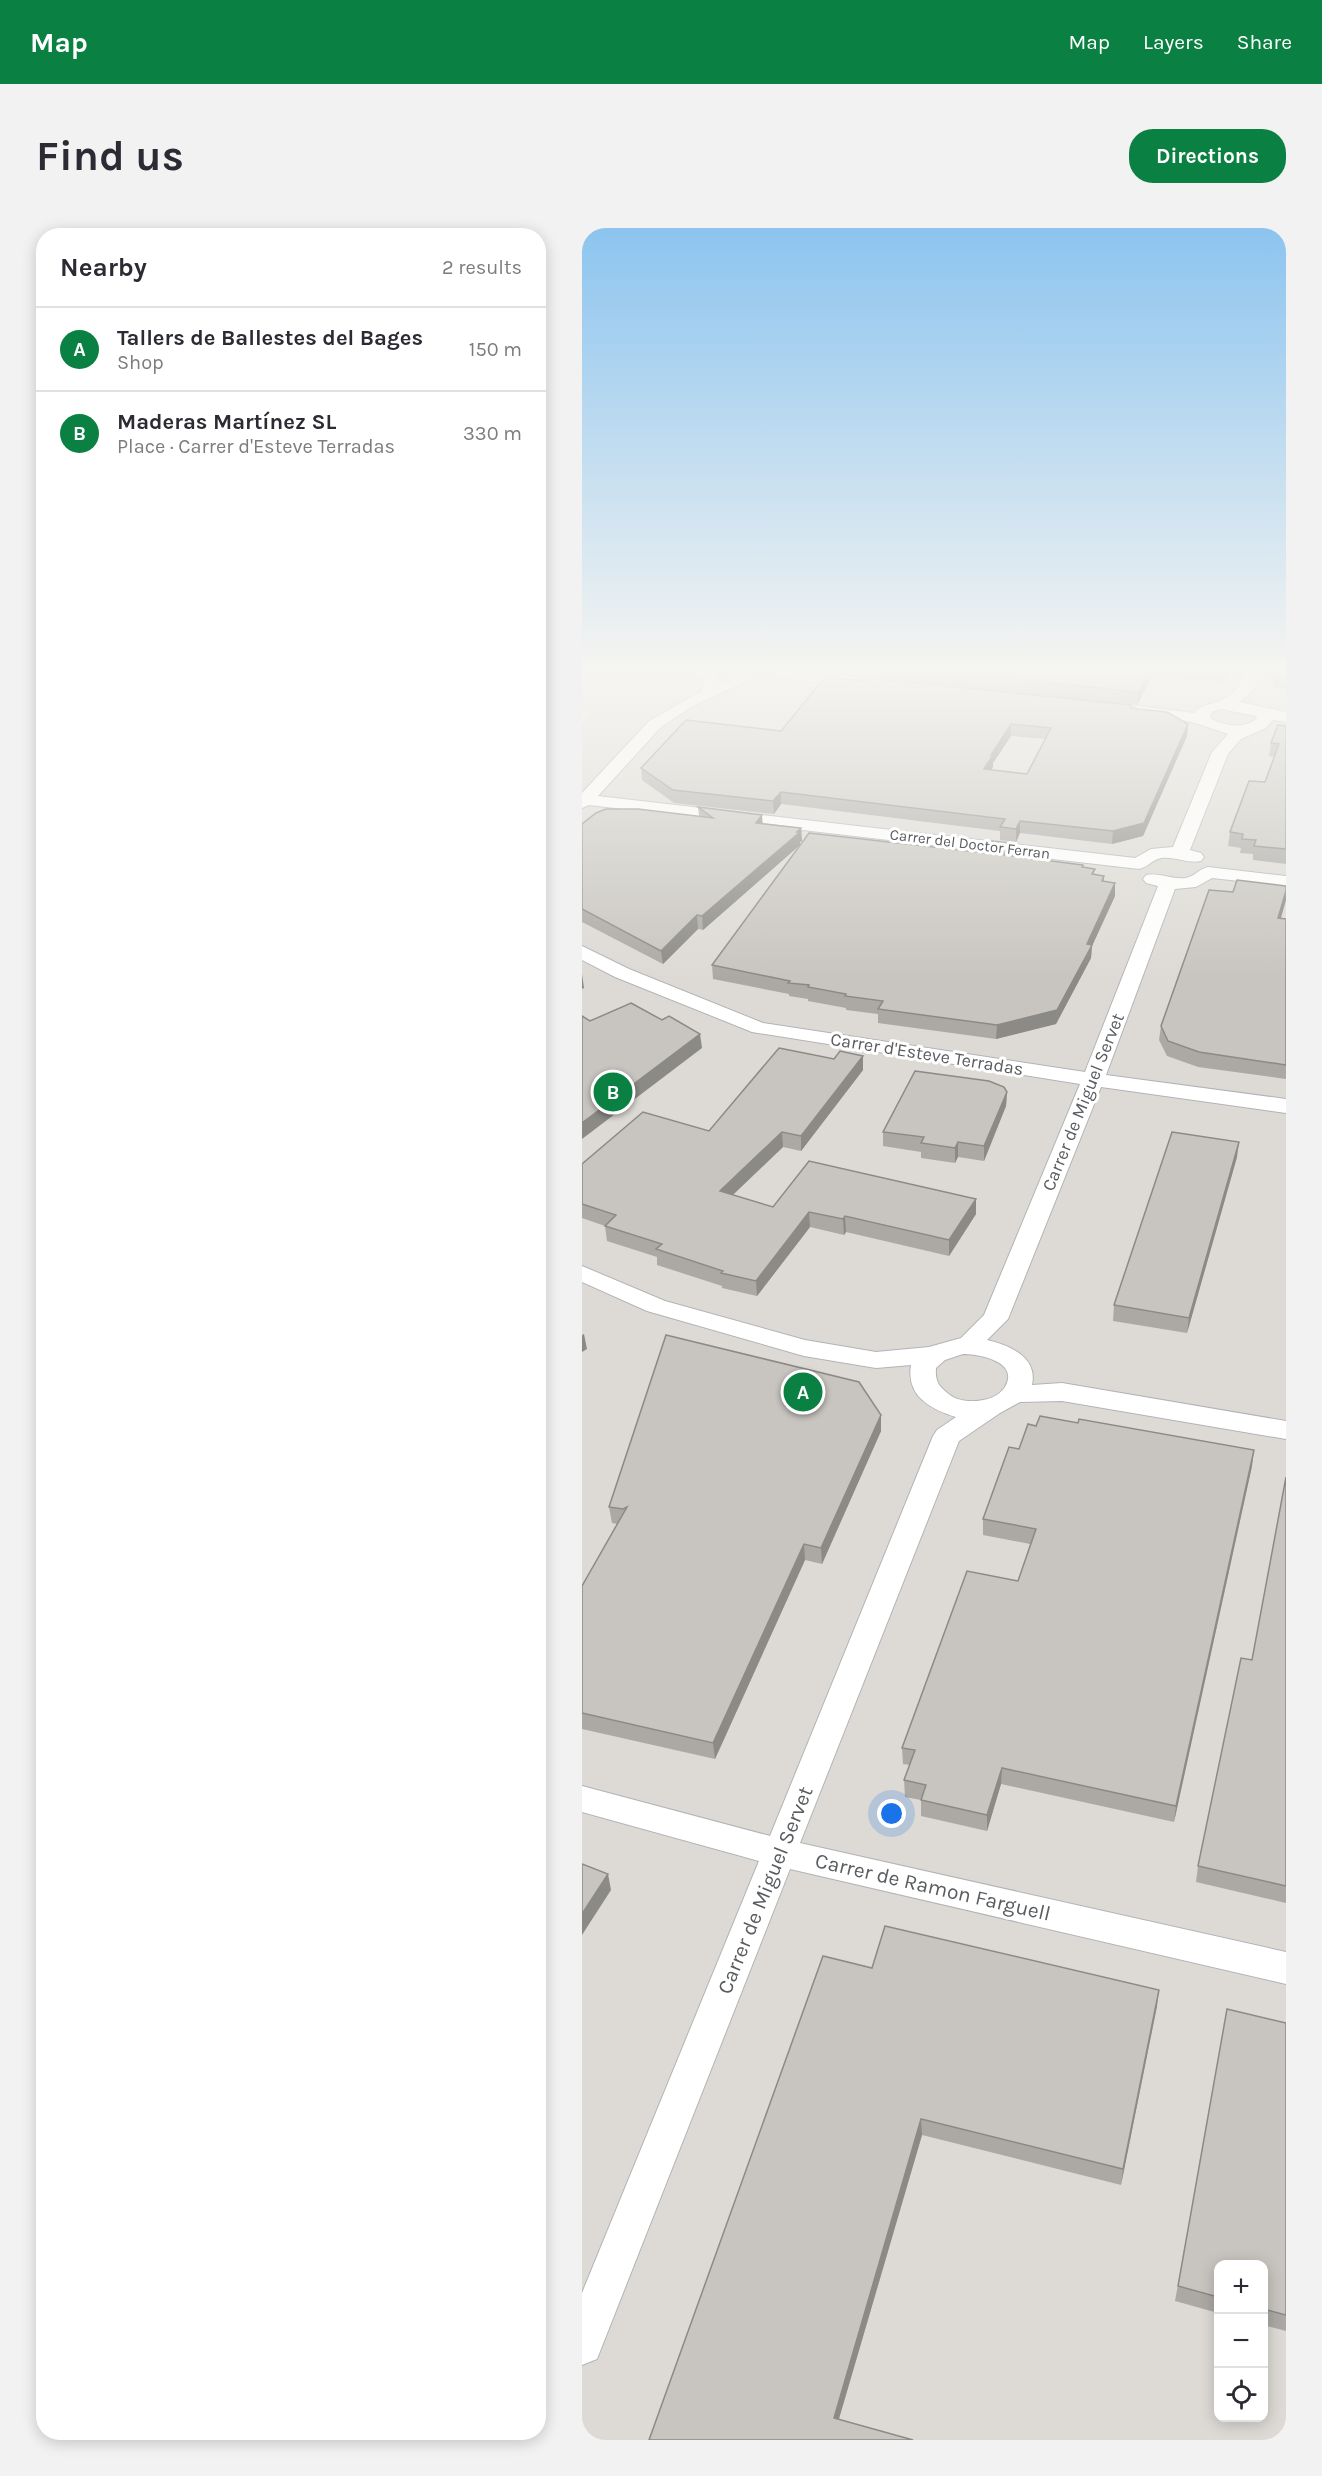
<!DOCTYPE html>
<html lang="en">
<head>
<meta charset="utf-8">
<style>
	:root { --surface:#fff; --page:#f2f2f3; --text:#2b2b33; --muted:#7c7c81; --line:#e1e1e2; --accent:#0b8043 }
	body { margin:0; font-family:Karla,sans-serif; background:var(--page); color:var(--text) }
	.controls { position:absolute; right:18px; bottom:18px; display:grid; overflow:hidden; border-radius:12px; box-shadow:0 3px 15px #0003 }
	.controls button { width:54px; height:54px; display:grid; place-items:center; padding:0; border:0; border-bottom:2px solid var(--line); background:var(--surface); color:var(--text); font:30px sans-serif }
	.you { position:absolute; left:310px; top:1586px; width:21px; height:21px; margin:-15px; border:4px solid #fff; border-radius:50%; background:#1a73e8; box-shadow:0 0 0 9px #1a73e833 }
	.badge { display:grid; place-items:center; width:39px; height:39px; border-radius:50%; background:var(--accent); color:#fff; font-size:20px; font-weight:700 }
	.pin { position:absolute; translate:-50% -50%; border:3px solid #fff; box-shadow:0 2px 6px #0006 }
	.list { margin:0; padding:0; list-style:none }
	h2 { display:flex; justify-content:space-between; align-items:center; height:78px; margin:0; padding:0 24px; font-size:26px }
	h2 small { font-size:20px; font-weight:400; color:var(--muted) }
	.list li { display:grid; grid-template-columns:39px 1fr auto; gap:18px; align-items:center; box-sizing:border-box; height:84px; padding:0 24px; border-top:2px solid var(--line) }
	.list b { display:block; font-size:22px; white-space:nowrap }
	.list p { margin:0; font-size:20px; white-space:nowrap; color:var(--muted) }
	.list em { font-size:20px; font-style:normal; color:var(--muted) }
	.icon { flex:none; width:33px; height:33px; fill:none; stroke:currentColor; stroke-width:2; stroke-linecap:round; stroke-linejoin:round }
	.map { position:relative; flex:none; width:704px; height:2212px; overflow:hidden; border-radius:24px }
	header { display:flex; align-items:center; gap:36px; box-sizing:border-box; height:84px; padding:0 30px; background:var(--accent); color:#fff }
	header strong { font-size:28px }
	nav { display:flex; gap:33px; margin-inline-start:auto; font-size:21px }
	.intro { display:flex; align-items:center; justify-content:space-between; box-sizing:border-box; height:144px; padding:0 36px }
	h1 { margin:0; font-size:42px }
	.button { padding:15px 27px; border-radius:24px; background:var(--accent); color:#fff; font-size:21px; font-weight:700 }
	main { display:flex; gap:36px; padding:0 36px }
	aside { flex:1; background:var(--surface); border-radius:24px; box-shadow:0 3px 15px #0003 }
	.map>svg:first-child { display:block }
</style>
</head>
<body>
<header>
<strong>Map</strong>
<nav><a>Map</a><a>Layers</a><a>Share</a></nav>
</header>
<div class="intro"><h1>Find us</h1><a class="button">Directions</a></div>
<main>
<aside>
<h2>Nearby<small>2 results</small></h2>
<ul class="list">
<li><span class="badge">A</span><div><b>Tallers de Ballestes del Bages</b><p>Shop</p></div><em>150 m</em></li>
<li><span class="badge">B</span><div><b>Maderas Martínez SL</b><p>Place · Carrer d'Esteve Terradas</p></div><em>330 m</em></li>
</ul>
</aside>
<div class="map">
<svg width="704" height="2212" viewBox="0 0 704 2212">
	<rect width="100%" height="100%" fill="#ebe8e0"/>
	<path fill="#dddad5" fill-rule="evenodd" d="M0 440H704V2212H0V495L11 485 0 484ZM636 2036H682V2190H636Z"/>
	<path fill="#c1e2bd" d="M215 442 605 482 604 484 213 444Z"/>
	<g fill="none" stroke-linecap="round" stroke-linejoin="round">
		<g stroke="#b1b4b7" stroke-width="2">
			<g id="minor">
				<path d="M112 440H129L134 446 137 455 166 442 174 447 171 450 111 478 79 499 16 568 553 630 569 621 591 619 630 524 646 506 610 494 550 486 548 483 550 480 556 478 612 485C622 474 631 477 642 471 655 464 660 453 665 440H680L672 461 658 474 704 484V494L691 492 684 500 659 511 646 526 608 622 619 625 622 629 619 633C606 636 593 628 579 630 570 632 566 639 557 641L7 577 0 580V565L67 493 120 463 122 452ZM639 481 673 488 675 491C661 501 642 498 628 490L630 484Z"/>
				<path d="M198 442 275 449 283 454 275 459 193 449 191 446Z"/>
				<path d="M626 639 704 648V658L630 650 614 659 593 661 524 847 704 871V885L519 859 426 1091 405 1112C427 1117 456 1129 450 1157L480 1155 704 1193V1211L480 1173 438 1174 418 1185 377 1213 218 1615 704 1724V1756L208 1641 15 2131 0 2137V2065L177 1633 0 1584V1558L188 1608 351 1208 355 1202 374 1189C348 1181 324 1168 329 1137L294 1140 222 1128 65 1083 0 1054V1038L83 1073 223 1112 294 1124 347 1119 379 1110 402 1087 498 856 170 804 33 749 0 732V718L47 741 181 795 503 844 576 658 564 655 561 651 564 647C577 644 590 652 604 650 613 648 617 641 626 639ZM381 1126C396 1126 438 1133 423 1159 413 1175 381 1177 368 1167 357 1159 353 1154 354 1140L363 1132Z"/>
			</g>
		</g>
		<use href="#minor" fill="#fff" fill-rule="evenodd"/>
	</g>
	<g fill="#aca9a5" fill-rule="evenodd">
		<path d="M296 440H648L642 455 570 448 555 477 296 450Z"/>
		<path d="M704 440V460L691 459 692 446Z"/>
		<path d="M549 477V480L606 496 605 508 561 608 530 616 438 605 434 614 418 612V603L199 576 192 586 92 575 60 552 59 540 199 503ZM429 508 463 511 445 546 409 542 411 539V535Z"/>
		<path d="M704 498V636L671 632V626L658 625 659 620 646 618 648 604 683 554 692 529 687 528 689 515Z"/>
		<path d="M116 579 181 595 219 600 220 613 218 614V617L121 702 116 701 81 736 0 694V596L117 588Z"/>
		<path d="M427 628 501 639 513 646 522 648V653L533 655V668L510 718 509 730 474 796 414 811 296 795V786L264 782V780L226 773V771L207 768V766L131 751 130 737Z"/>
		<path d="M651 664 704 672 698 690 704 691V851L616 839 585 828 577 812 579 798Z"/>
		<path d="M281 828V842L219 923 201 919 151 967 191 979 394 986 367 1028 264 1004 262 1007 228 999 175 1068 140 1060V1058L75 1037V1029L25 1013 23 998 0 990V936L127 903 252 831Z"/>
		<path d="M425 864 424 878 402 933 376 929 373 935 339 930V924L301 918V904Z"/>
		<path d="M655 929 605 1105 531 1093 532 1077Z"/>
		<path d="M299 1203 240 1336 223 1332 133 1531 0 1501V1358L35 1296 30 1295 27 1279Z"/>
		<path d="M437 1221 670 1238 592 1594 419 1556 405 1603 339 1588V1572L323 1569 322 1552 328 1537 321 1536 320 1520 436 1353 448 1316 401 1307V1291Z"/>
		<path d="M704 1249V1675L614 1654 616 1638 670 1432Z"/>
		<path d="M290 1740 575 1778 539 1957 340 1907 257 2191 67 2212Z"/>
		<path d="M645 1781 704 1795V2103L681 2097V2037H636V2085L593 2073Z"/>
	</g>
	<g fill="#8c8a86">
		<path d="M568 440H570V448L555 477 556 464Z"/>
		<path d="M644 440H648L642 455 643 442Z"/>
		<path d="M429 496V508L411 535V539L402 554V541L409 527Z"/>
		<path d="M606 496 605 508 561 608 530 616 531 603Z"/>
		<path d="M199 564V576L192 586 191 573Z"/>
		<path d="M180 587 181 600 174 595Z"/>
		<path d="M438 593V605L434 614V601Z"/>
		<path d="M219 600 220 613 218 614V617L121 702 120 688Z"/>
		<path d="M428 615 427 628 422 627Z"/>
		<path d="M533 655V668L510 718 509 730 474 796 414 811 415 797 505 716Z"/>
		<path d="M704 663V672L695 704 696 690Z"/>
		<path d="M115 687 116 701 81 736 79 723Z"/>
		<path d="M0 746 2 760 0 761Z"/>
		<path d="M118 806 120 820 0 911V895Z"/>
		<path d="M281 828V842L219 923V908Z"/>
		<path d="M425 864 424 878 402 933V918Z"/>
		<path d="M200 904 201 919 139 978 138 963Z"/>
		<path d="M376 914V929L373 935V920Z"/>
		<path d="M657 914 655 929 605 1105 607 1090Z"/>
		<path d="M394 971V986L367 1028V1012Z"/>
		<path d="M227 984 228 999 175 1068 174 1053Z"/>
		<path d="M263 988 264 1004 262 1007 261 991Z"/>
		<path d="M2 1106 5 1121 0 1124V1107Z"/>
		<path d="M299 1187V1203L240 1336 239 1320Z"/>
		<path d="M672 1222 670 1238 592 1594 594 1578Z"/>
		<path d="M222 1316 223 1332 133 1531 131 1515Z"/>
		<path d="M420 1540 419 1556 405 1603V1587Z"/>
		<path d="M26 1646 29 1662 0 1707V1686Z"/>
		<path d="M577 1762 575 1778 539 1957 541 1941Z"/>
		<path d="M339 1891 340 1907 253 2204 252 2190Z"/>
	</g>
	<g fill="#c8c5c0" stroke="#8c8a86" stroke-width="1.5" fill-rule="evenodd">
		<path d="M325 440H568L556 464Z"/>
		<path d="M625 440H644L643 442Z"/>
		<path d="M694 440H704V447L692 446Z"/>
		<path d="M243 449 284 453 287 450 549 477 548 480 585 484 606 496 562 595 531 603 438 593 434 601 418 599 423 591 199 564 191 573 91 562 59 540 104 492 199 503ZM429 496 469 500 445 546 402 541 411 527H409Z"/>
		<path d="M696 497 704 498V621L672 618 674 612 660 611 661 606 648 604 667 553 683 554 697 516 689 515Z"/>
		<path d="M116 579 180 587 174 595 219 600 215 604H218L120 688 115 687 79 723 0 681V596L14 585 24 581H56L131 590Z"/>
		<path d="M227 605 404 625 410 613 428 615 422 627 501 637 500 639 513 641 510 646 522 648 520 653 533 655 505 716 510 717 475 782 415 797 296 781 301 773 263 768 264 766 226 759 227 757 206 755 208 753 130 737Z"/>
		<path d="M655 652 704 658V663L696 690 704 691V837L617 824 586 813 579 798 627 662 651 664Z"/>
		<path d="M49 775 80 792 87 788 118 806 0 895V788L8 793Z"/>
		<path d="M197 820 252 831 258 823 281 828 219 908 200 904 138 963 191 979 227 933 394 971 367 1012 263 988 261 991 227 984 174 1053 139 1045 141 1043 74 1021 80 1016 23 998 34 987 0 976V936L61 884 127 903Z"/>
		<path d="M333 843 407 853 422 859 425 864 402 918 376 914 373 920 339 915 342 909 301 904Z"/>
		<path d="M590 904 657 914 607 1090 532 1077Z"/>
		<path d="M84 1107 277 1154 299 1187 239 1320 222 1316 131 1515 0 1485V1358L45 1279 41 1281 27 1279Z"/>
		<path d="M458 1188 496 1195 497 1191 672 1222 594 1578 420 1540 405 1587 339 1572 344 1557 322 1552 333 1522 320 1520 385 1343 436 1353 454 1301 401 1291 427 1219 437 1221 446 1196 454 1198Z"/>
		<path d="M704 1249V1658L616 1638 659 1430 670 1432Z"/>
		<path d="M0 1636 26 1646 0 1686Z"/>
		<path d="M303 1698 577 1762 541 1941 339 1891 252 2190 331 2212H67L241 1728 290 1740Z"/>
		<path d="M645 1781 704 1795V2087L681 2081V2037H636V2069L596 2058Z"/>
	</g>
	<linearGradient id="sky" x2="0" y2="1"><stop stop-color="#8cc4ef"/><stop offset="0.59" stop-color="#f6f5f1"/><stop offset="1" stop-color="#f6f5f1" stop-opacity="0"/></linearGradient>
	<rect width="704" height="750" fill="url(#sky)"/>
	<g text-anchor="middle" stroke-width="6" stroke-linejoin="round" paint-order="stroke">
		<g font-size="15" fill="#595d60" stroke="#fff">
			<text transform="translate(388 616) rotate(7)" y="5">Carrer del Doctor Ferran</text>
		</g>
		<g font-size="18" fill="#595d60" stroke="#fff">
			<text transform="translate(345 826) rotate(9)" y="6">Carrer d'Esteve Terradas</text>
			<text transform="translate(501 874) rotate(-68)" y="6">Carrer de Miguel Servet</text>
		</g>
		<g font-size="21" fill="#595d60" stroke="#fff">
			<text transform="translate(351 1659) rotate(13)" y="7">Carrer de Ramon Farguell</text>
			<text transform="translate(183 1662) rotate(-68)" y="7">Carrer de Miguel Servet</text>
		</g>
	</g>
</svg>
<div class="controls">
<button>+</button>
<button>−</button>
<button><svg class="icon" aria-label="locate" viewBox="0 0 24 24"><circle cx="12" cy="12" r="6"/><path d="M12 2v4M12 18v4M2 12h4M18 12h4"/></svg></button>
</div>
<div class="you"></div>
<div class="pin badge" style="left:221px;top:1164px">A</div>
<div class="pin badge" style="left:31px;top:864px">B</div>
</div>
</main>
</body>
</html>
